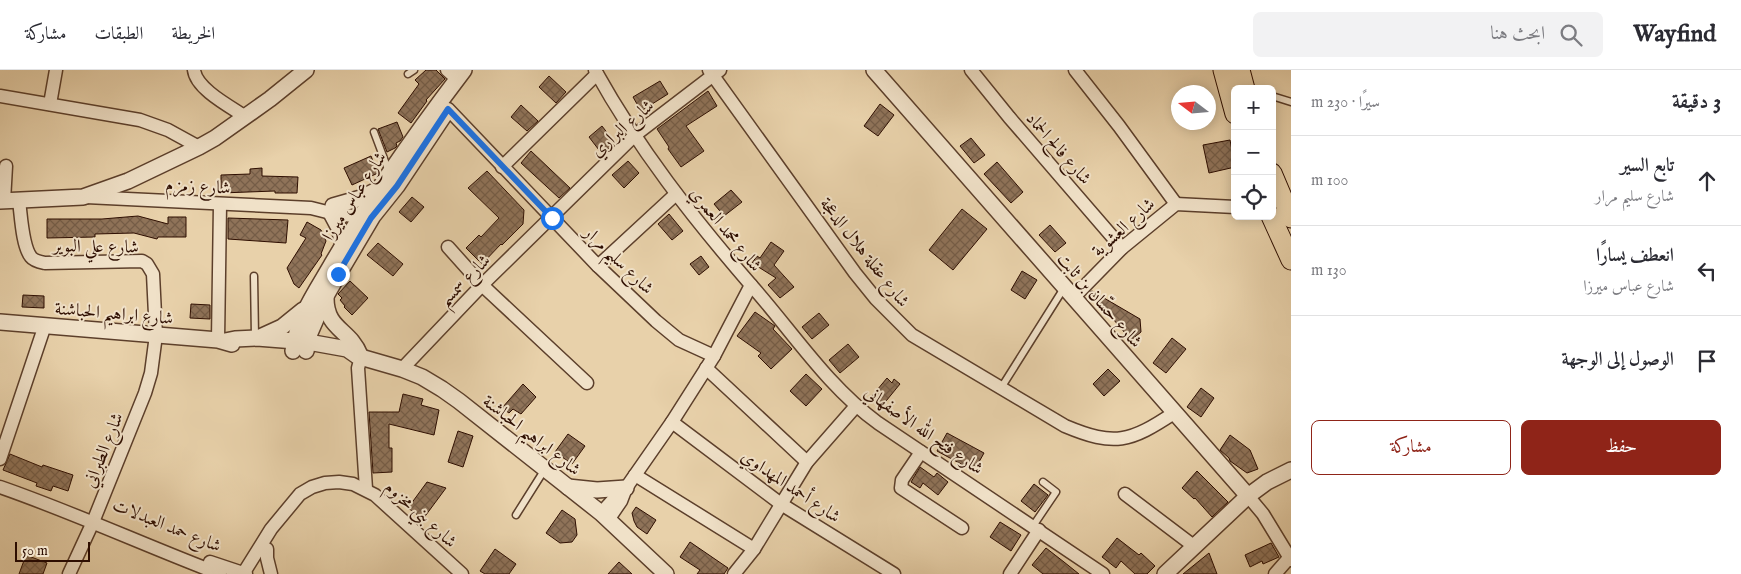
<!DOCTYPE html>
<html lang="ar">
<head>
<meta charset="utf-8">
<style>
	:root { --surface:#fff; --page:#f2f2f3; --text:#2b2b33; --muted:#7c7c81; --line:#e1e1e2; --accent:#8f2418 }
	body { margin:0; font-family:"IM FELL English",Amiri,serif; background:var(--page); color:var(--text); direction:rtl }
	.controls { position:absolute; right:15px; top:15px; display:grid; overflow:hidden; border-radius:8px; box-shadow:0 2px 12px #0003 }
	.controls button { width:45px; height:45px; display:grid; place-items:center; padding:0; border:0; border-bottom:1px solid var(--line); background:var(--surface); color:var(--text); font:25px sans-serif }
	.compass { position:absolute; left:1171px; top:15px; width:45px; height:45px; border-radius:50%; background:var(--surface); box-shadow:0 2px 12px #0003; rotate:286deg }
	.scale { position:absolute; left:15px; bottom:12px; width:75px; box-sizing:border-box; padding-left:5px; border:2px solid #2e0e01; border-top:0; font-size:14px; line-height:18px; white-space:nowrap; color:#2e0e01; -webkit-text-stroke:4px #f0e1c8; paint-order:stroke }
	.stop { position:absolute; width:15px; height:15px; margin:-11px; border:4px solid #1a73e8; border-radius:50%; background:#fff }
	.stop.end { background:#1a73e8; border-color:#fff; box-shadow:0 1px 5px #0008 }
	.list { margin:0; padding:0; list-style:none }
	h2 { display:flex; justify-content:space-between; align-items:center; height:65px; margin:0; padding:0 20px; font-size:21px }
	h2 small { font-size:16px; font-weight:400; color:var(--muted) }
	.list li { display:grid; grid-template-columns:32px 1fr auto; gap:15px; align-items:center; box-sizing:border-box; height:90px; padding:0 20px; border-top:1px solid var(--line) }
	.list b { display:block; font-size:19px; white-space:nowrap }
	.list p { margin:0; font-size:16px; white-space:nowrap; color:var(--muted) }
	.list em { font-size:16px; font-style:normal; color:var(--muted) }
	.actions { display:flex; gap:10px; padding:15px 20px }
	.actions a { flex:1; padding:11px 0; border:1px solid var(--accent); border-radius:8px; text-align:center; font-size:18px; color:var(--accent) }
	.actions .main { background:var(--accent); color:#fff }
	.icon { flex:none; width:28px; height:28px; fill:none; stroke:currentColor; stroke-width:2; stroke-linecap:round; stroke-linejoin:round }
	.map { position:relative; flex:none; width:1291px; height:504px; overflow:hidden; direction:ltr }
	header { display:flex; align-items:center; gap:30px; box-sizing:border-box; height:70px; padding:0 25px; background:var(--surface); border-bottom:1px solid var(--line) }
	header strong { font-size:24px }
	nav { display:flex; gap:28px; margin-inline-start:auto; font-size:18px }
	.search { width:350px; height:45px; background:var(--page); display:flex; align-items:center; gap:12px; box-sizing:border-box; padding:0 18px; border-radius:8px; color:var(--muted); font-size:19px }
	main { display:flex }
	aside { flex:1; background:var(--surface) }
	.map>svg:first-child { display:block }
</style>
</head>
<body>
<header>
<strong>Wayfind</strong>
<div class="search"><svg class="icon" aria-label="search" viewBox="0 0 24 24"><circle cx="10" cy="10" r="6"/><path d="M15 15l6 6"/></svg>ابحث هنا</div>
<nav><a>الخريطة</a><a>الطبقات</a><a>مشاركة</a></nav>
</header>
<main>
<aside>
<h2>3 دقيقة<small>سيرًا · 230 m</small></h2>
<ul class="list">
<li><svg class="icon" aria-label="ahead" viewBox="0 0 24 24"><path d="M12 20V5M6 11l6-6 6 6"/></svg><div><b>تابع السير</b><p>شارع سليم مرار</p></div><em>100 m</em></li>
<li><svg class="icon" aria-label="left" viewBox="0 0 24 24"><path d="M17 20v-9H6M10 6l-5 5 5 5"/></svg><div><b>انعطف يسارًا</b><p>شارع عباس ميرزا</p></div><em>130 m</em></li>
<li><svg class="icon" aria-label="arrive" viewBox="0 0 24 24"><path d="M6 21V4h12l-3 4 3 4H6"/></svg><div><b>الوصول إلى الوجهة</b></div></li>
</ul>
<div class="actions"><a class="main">حفظ</a><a>مشاركة</a></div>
</aside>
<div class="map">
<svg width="1291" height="504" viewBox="0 0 1291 504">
	<defs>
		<pattern id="building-cross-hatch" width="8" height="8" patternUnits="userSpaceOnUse" patternTransform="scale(1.25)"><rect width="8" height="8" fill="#8f7359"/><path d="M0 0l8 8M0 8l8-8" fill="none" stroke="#755d47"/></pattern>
	</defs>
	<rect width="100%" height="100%" fill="#e8d1aa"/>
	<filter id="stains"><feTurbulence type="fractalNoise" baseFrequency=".004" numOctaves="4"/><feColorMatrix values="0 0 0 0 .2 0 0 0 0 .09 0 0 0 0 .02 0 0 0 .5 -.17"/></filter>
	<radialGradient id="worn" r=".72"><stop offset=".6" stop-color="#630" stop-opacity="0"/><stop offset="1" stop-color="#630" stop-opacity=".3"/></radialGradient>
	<g fill="url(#building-cross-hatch)" stroke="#2e0e01">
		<path d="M426 0H436L445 9 426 30 427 31 411 53 398 43 419 14 415 10Z"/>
		<path d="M549 6 566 22 556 33 539 17Z"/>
		<path d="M660 11 668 24 641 41 633 27Z"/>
		<path d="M708 21 717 36 686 56 704 81 681 97 668 79 669 77 657 59Z"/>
		<path d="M880 34 894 45 878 66 864 56Z"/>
		<path d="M521 35 538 51 527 61 511 47Z"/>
		<path d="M397 52 403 67 400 71 396 73 397 76 395 78 387 82 378 59Z"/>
		<path d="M602 56 615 73 602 84 589 67Z"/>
		<path d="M971 68 985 85 974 93 960 76Z"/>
		<path d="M1230 70 1235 97 1209 103 1203 75Z"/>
		<path d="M531 81 570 118 559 128 521 93Z"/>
		<path d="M371 86 378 103 352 115 344 98Z"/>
		<path d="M628 91 639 103 624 118 612 105Z"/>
		<path d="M997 92 1023 122 1011 133 984 104Z"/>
		<path d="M262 98V106L298 107 297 123H275V121L221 123V105L250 104V99Z"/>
		<path d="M487 101 524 140 523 154 502 175 501 174 482 194 466 178 479 165 481 167 499 148 468 118Z"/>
		<path d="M731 120 742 132 724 146 714 134Z"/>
		<path d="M412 127 424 137 411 152 399 142Z"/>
		<path d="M962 139 987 159 953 200 929 180Z"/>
		<path d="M669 144 683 161 672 170 658 154Z"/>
		<path d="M138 146 168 154V147H186V167H158L157 169 134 163 95 164V167L47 168V149H102Z"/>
		<path d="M228 148 288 150 286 173 228 169Z"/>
		<path d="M307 152 321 160 326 171 321 184 322 185 299 218 294 214 287 198 306 168 300 165Z"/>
		<path d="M1050 155 1066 173 1055 182 1039 165Z"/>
		<path d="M771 172 784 181 774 195 794 217 780 228 768 215 776 208 752 193 757 186 760 188Z"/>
		<path d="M378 173 403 194 393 206 367 185Z"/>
		<path d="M701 186 709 197 699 205 690 194Z"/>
		<path d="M1022 201 1037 210 1025 229 1011 220Z"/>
		<path d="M350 211 368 228 352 245 344 237 345 236 340 230 342 228 338 224Z"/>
		<path d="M1092 221 1140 249 1141 262 1131 270 1090 222Z"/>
		<path d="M23 225 44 226V238L22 237Z"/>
		<path d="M191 234 210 235V249L190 248Z"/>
		<path d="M755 242 775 256 773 259 792 279 771 299 758 286 761 283 737 266Z"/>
		<path d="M819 243 829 255 812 269 802 257Z"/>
		<path d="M1172 268 1186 279 1166 303 1153 293Z"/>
		<path d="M848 274 859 287 840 303 829 290Z"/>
		<path d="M1108 299 1120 311 1104 326 1093 314Z"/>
		<path d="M806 304 822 319 806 336 790 321Z"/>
		<path d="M887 308 892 313 894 309 900 314 882 336 872 326Z"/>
		<path d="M523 314 536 327 521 344 513 339 509 343 502 338Z"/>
		<path d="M1201 318 1214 328 1201 347 1187 337Z"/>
		<path d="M403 324 423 329 421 335 439 340 434 365 389 354V378H392V402L373 403 369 342H399Z"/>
		<path d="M458 361 473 366 463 397 448 392Z"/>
		<path d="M947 363 984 383 974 401 937 381Z"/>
		<path d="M568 364 585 376 572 394 555 382Z"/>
		<path d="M1230 365 1250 380 1258 399 1247 403 1230 391 1229 388 1220 380Z"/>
		<path d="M10 384 42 397 43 395 73 405 68 421 53 416 51 421 36 416 37 413 3 400Z"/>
		<path d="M920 397 934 407 937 403 948 412 938 425 923 413 920 418 911 412Z"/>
		<path d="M1197 401 1228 432 1212 447 1195 428 1194 429 1182 418Z"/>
		<path d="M427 412 446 418 423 449 408 438Z"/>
		<path d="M1034 414 1048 425 1035 442 1021 431Z"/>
		<path d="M636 437 656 450 647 464 637 457 634 451 632 443Z"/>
		<path d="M562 440 575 449 577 465 572 472 560 473 546 463Z"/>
		<path d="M1000 452 1021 465 1011 481 990 467Z"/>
		<path d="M1117 468 1139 485 1141 483 1155 496 1147 504H1135L1121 491 1116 498 1102 487Z"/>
		<path d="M690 472 728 498 724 504H697L700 500 680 487Z"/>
		<path d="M1271 473 1279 487 1263 494 1262 491 1250 497 1245 485Z"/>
		<path d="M1046 478 1064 492 1079 504H1043L1032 495Z"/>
		<path d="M495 479 516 494 509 504H485L480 501Z"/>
		<path d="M1209 483 1217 504H1183Z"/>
		<path d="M26 485 47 493 43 504H19Z"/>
		<path d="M619 492 632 504H608Z"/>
	</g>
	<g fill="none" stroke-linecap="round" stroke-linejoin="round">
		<g stroke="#5c3f2b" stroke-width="9">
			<g id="service">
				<path d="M408 4 414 0"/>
				<path d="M1272 26 1291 32"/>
				<path d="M374 62 389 102"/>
				<path d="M254 206 255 267"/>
				<path d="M1001 318 1064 218"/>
				<path d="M516 445 545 399"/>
				<path d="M1033 456 1056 422 1043 412"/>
			</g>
		</g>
		<g stroke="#5c3f2b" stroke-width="15">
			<g id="minor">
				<path d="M194 0C196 19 231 37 246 47"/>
				<path d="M447 0 457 9"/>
				<path d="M595 0C638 78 693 148 751 215L714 286 672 352 626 418 621 431 608 450"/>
				<path d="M709 0 855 203 876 229 912 265 1065 356C1115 377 1130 372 1174 343"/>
				<path d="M971 0 1009 47 1122 178"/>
				<path d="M1075 0 1119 56 1176 134"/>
				<path d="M0 26 140 50 168 60 199 77"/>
				<path d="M50 34 56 0"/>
				<path d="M448 39 598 196 656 251 679 270 714 286"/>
				<path d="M502 97 597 4"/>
				<path d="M86 127 311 138 331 143 367 148"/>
				<path d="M4 131 6 96"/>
				<path d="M19 131C21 144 22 176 31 187 34 191 40 192 45 193L142 191 147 194 153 204 156 265 151 303 145 323 93 452 69 504"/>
				<path d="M448 177 482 215 587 313"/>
				<path d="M598 196 676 124"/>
				<path d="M751 215C792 261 827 316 878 353L1103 504"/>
				<path d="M1073 228 1122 178 1176 134 1235 137"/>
				<path d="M218 270 220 135"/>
				<path d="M361 287 358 298 366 419"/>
				<path d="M706 298 807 392"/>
				<path d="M402 299 482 215 635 65 720 0"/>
				<path d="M672 352 781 434 894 504"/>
				<path d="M921 382 902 410 901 418 962 458"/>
				<path d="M0 389 45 255"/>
				<path d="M635 405 754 479"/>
				<path d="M0 417C75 443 146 476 220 504"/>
				<path d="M1125 424 1195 477"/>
				<path d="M1248 426 1263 444 1291 490"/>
				<path d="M601 443 622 420"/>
				<path d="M267 479V488L271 504"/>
				<path d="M210 492 246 504"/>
				<path d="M243 504 271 459 300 424 312 417 325 413 339 412 353 414 375 425 462 504"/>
				<path d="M734 504 754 479 807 392 856 336"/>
				<path d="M1010 504 1039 460"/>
				<path d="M1275 504 1289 488"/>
			</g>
		</g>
		<g stroke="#5c3f2b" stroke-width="18">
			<g id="tertiary">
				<path d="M874 0 1248 426"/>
				<path d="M0 131 83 127 128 111 199 77 215 68 270 29 306 0"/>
				<path d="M333 136 361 128 377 120"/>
				<path d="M331 143 339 158 343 175"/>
				<path d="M326 228C326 260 350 259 360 285"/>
				<path d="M0 252 218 270 232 274"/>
				<path d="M260 267 282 257 303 240"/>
				<path d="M225 271 235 269 257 268 308 272 347 279 357 286 402 299 422 307 442 319 459 331 601 443 666 504"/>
				<path d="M293 281C298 245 316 222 333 192 372 125 417 62 464 0"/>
				<path d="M306 281 310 263 326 226 338 205 373 146 397 116 447 41"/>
				<path d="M568 417 597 420 626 418"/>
				<path d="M1165 504 1248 426 1267 412 1291 400"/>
			</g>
		</g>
		<g stroke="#2e0e01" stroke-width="21">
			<g id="primary">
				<path d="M1223 0 1235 44"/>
				<path d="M1240 0 1245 19"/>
				<path d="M1272 103 1291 148"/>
				<path d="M1271 146 1291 190"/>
			</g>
		</g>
		<use href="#service" stroke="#f0e1c8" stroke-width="6"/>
		<use href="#minor" stroke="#f0e1c8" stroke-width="12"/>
		<use href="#tertiary" stroke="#f0e1c8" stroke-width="15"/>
		<use href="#primary" stroke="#e8d1aa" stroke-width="19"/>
	</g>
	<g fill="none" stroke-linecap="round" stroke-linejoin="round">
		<path stroke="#1a73e8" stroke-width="6" d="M338 204 371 148 397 116 448 39 552 148"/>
	</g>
	<g text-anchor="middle" stroke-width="4" stroke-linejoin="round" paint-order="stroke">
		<g font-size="18" fill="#2e0e01" stroke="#f0e1c8">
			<text transform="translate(622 58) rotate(-41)" y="6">شارع البراري</text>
			<text transform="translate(1059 78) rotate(49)" y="6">شارع فالح الحماد</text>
			<text transform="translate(198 116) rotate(3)" y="6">شارع زمزم</text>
			<text transform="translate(354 126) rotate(-57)" y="6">شارع عباس ميرزا</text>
			<text transform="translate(1123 157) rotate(-42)" y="6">شارع العشوية</text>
			<text transform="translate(726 159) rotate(51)" y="6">شارع محمد العمري</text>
			<text transform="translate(96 176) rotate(1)" y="6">شارع علي البوير</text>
			<text transform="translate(865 182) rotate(52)" y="6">شارع عقلة هلال الدعجة</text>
			<text transform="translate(619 190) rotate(44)" y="6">شارع سليم مرار</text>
			<text transform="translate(464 210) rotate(-45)" y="6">شارع سمسم</text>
			<text transform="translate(1100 230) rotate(49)" y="6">شارع حسّان بن ثابت</text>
			<text transform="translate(114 243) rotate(5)" y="6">شارع ابراهيم الحباشنة</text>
			<text transform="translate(924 360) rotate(35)" y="6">شارع فتح الله الأصفهاني</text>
			<text transform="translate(532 365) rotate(38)" y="6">شارع ابراهيم الحباشنة</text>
			<text transform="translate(103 380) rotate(-68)" y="6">شارع الطبراني</text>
			<text transform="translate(791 416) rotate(34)" y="6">شارع أحمد المهداوي</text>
			<text transform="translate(421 444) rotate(42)" y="6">شارع بني مخزوم</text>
			<text transform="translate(167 455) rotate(22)" y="6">شارع حمد العبدلات</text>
		</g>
	</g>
	<rect width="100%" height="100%" filter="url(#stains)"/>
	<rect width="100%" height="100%" fill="url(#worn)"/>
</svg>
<div class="controls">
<button>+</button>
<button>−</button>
<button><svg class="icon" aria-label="locate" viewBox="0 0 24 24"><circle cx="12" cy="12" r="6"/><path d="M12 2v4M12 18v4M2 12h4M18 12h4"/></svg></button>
</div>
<svg class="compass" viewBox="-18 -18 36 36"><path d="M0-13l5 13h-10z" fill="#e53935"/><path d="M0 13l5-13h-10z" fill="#7c7c81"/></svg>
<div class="scale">50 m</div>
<div class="stop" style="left:552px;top:148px"></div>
<div class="stop end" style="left:338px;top:204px"></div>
</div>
</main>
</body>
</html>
